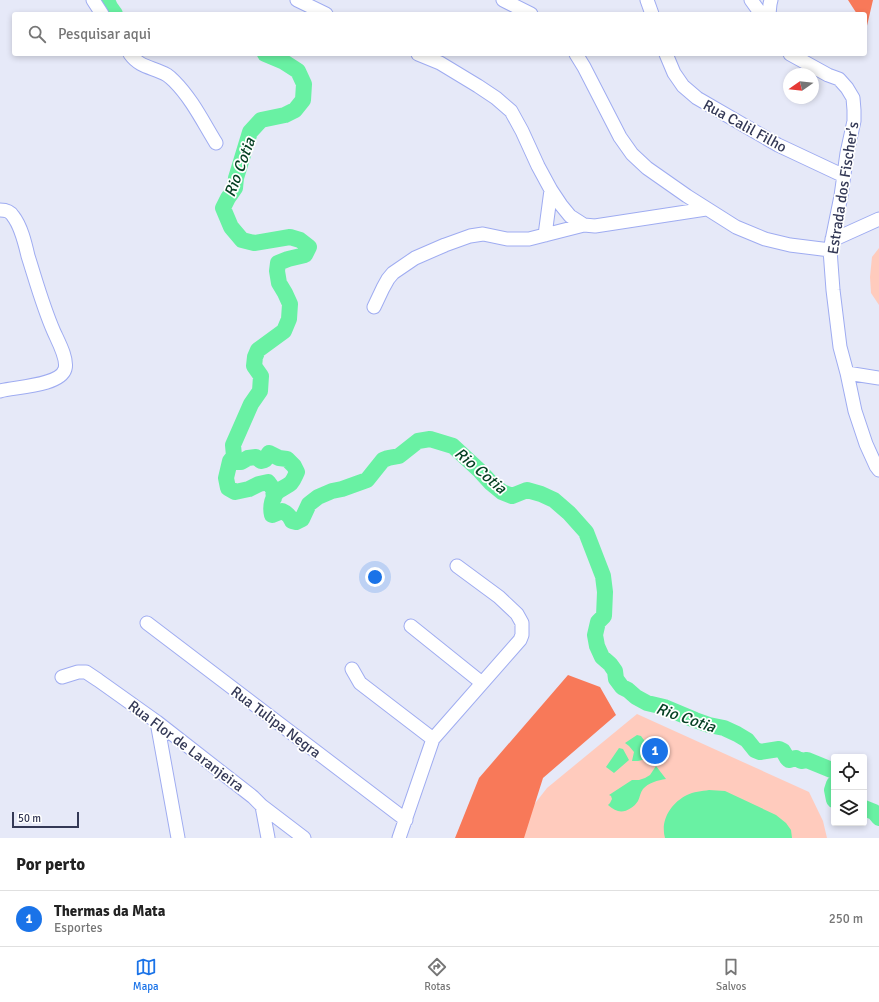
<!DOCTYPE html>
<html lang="pt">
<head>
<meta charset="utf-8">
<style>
	:root { --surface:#fff; --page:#f6f6f6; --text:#222; --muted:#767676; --line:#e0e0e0; --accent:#1a73e8 }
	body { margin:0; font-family:Signika,sans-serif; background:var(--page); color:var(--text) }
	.controls { position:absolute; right:12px; bottom:12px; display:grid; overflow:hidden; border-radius:4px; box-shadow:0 2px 6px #0003 }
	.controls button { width:36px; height:36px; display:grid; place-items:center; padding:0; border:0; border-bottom:1px solid var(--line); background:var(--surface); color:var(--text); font:20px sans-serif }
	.compass { position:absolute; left:783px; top:68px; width:36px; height:36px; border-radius:50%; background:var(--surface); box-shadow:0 2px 6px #0003; rotate:256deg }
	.scale { position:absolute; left:12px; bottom:10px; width:67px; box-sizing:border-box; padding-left:4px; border:2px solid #343956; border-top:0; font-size:11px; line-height:14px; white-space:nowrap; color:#343956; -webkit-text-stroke:3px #fff; paint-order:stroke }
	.you { position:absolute; left:375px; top:577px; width:14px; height:14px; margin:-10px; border:3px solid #fff; border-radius:50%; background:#1a73e8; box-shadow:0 0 0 6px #1a73e833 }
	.badge { display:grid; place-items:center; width:26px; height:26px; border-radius:50%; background:var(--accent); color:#fff; font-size:13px; font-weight:700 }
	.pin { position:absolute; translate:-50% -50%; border:2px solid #fff; box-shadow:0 1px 4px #0006 }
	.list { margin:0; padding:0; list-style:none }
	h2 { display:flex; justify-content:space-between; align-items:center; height:52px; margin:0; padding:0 16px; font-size:17px }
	h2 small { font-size:13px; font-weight:400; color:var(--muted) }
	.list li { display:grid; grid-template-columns:26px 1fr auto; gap:12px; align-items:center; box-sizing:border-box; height:56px; padding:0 16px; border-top:1px solid var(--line) }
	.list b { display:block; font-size:15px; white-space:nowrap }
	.list p { margin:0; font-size:13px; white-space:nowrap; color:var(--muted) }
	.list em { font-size:13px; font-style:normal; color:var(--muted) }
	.icon { flex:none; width:22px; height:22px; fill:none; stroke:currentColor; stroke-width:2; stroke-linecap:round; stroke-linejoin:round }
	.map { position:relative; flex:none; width:879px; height:838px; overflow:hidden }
	.search { position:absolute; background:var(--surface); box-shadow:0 2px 6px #0003; left:12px; right:12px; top:12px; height:44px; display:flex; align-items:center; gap:10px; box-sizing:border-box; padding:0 14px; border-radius:4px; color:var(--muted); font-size:15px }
	.sheet { height:108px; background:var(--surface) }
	nav { display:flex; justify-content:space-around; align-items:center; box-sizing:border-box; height:56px; border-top:1px solid var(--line); background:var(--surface); font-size:11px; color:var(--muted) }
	nav a { display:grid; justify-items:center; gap:2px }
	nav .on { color:var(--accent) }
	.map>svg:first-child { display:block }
	.green { fill:#ffcbbd }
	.forest { fill:#f87959 }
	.water { fill:#69f1a3 }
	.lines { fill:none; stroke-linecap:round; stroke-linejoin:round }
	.river { stroke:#69f1a3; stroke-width:16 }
	.minor-casing { stroke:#9facf1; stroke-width:15 }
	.minor { stroke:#fff; stroke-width:13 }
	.labels { text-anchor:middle; stroke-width:3.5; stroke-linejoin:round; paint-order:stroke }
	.street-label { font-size:15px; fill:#343956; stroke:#fff }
	.water-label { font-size:16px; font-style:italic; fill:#064124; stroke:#fff }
</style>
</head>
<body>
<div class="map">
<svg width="879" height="838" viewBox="0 0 879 838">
	<rect width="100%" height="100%" fill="#e6e9f8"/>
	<path class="green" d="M879,248V305L871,293L870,277L872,257Z
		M637,714L809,792L823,821L827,838H508L547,788Z"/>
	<path class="forest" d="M848,0H873L866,30L865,29V14H857Z
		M568,675L600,687L616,715L543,778L524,838H455L479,778Z"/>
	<path class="water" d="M637,735L641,736C647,745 654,748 650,758L638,761H632L634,752L629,746L625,743Z
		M619,748L623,749L629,760L614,773L606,767Z
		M656,766L666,779C658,780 648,783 643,789C640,793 640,797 638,801C636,804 634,806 631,808C622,814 616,812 608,805L610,803L612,799L611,796L609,795L632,780H639L645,778L650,775Z
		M709,790L725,791L776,815L786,823L791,830L792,838H665C660,820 671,803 687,795C693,792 702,791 709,790Z"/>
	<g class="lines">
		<path class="river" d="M107,0L110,7L115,14
			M265,54L284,62L298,71L304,84L303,100L295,110L285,115L261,120L250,132L236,178L235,188L228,198L223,208L231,227L242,240L254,243L290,237L300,240L309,247L305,255L288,259L278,263L277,271L279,283L285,293L290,304L289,319L284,331L258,350L255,357L254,366L261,376L260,391L251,404L233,445L234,456L236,462H241L248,458L256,457L261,461L265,460L269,453L279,458L287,459L294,466L297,472C295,476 294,480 291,483C288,486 284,487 280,490C272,495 270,507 272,515L282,511C287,513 290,516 292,521L296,522L302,519L309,504L318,497L332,491L342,489L367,480L383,460L388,458L399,456L418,441L430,439L453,446L480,471L491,483L502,492L512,496L527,490L541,494L554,500L569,513L586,532L603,576L605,592L604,616L598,622L595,635L597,646L602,657L610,664L615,671L616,679L622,687L628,690L636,697L647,703L664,707L695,720L709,725L724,728L737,734L747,740L755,750L760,752L779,749L783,751L787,758L789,760L796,758L801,761L807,760L834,771
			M234,456L230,461L226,478L228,488L235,492L249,489L259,484L268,482L273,489L274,498
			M834,784L832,790L834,800
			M864,808L874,812L879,818"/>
		<g class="minor-casing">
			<path id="minor" d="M93,0L102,14
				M297,0L326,14
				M503,0L531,14
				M647,0L652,14
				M751,0L761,14
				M769,14L770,4L771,0
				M130,54C140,68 153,67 167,75C170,77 172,79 174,81C192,99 203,122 216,143
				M418,54L440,63L478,86L496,98L511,111L522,131L538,166L551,190L561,205L570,216L584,225L595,226L706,209
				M576,54L584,67L620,137L632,154L647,168L687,196L736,227L765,239L790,245L830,250
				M666,54L674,73L683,86L697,98L778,145L844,176
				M790,54L828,75L839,79L847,88L853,98L854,110V121L847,153L841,196L830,250L833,290L840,347L847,373L855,411L866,444L876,466L879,470
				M0,210C6,210 10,211 13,216C21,226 25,243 28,256C36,281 43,307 54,332C58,341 68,359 65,369C60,386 14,387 0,391
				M545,235L551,190
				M832,239L837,238L879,219
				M374,307L383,288L388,279L393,273L415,258L445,245L470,236L483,234L507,239H529L584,225
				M847,373L879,378
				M147,623L406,820
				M411,626L482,683
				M352,669L360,683L433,739
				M62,677L78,672H86L98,680L157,722L253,797L262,806L304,838
				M157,722L178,838
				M262,806L268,838
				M399,838L433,739L520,640L522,635V623L517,614L499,597L457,566"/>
		</g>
		<use href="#minor" class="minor"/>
	</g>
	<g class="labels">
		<g class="street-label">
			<text transform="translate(745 126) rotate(29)" y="5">Rua Calil Filho</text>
			<text transform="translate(843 188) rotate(-81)" y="5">Estrada dos Fischer's</text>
			<text transform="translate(276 722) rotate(37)" y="5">Rua Tulipa Negra</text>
			<text transform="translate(186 746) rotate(37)" y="5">Rua Flor de Laranjeira</text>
		</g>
		<g class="water-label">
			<text transform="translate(239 167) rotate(-70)" y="6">Rio Cotia</text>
			<text transform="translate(481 470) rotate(40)" y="6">Rio Cotia</text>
			<text transform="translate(686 717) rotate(19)" y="6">Rio Cotia</text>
		</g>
	</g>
</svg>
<div class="controls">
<button><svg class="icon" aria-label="locate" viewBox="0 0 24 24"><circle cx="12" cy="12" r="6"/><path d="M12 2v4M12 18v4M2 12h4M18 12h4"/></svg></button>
<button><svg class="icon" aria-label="layers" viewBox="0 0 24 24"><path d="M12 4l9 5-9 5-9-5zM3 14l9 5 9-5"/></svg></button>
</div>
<svg class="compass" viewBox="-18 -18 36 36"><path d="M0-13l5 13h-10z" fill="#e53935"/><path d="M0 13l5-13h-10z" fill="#767676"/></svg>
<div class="scale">50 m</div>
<div class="you"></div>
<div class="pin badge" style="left:655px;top:751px">1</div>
<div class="search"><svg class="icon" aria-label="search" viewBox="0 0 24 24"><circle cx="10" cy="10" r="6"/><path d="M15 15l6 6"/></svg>Pesquisar aqui</div>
</div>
<section class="sheet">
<h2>Por perto<small></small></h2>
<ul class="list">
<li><span class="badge">1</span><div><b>Thermas da Mata</b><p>Esportes</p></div><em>250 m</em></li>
</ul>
</section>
<nav>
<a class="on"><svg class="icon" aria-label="map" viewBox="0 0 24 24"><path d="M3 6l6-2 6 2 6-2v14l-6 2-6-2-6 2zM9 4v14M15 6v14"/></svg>Mapa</a>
<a><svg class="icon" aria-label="directions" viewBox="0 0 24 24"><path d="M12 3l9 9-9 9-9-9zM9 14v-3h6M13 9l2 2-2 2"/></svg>Rotas</a>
<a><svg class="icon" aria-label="saved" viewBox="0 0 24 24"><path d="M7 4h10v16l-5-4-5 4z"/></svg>Salvos</a>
</nav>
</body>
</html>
